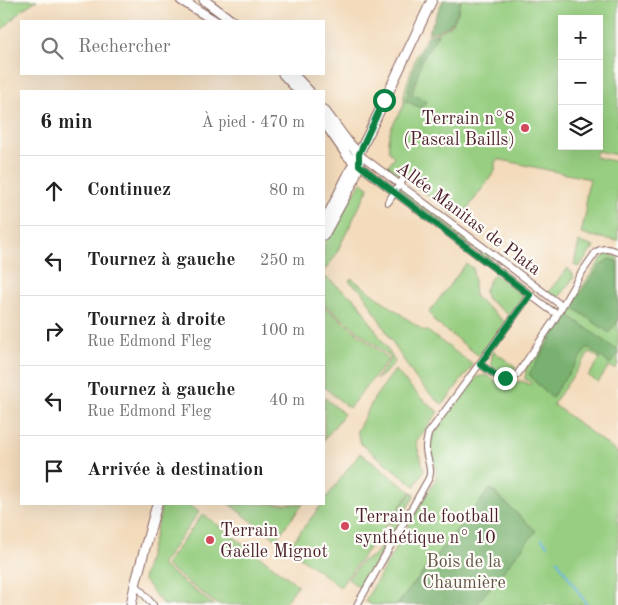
<!DOCTYPE html>
<html lang="fr">
<head>
<meta charset="utf-8">
<style>
	:root { --surface:#fff; --page:#f6f6f6; --text:#222; --muted:#767676; --line:#e0e0e0 }
	body { margin:0; font-family:"Old Standard TT",serif; background:var(--page); color:var(--text) }
	.controls { position:absolute; right:15px; top:15px; display:grid; overflow:hidden; border-radius:0px; box-shadow:0 5px 20px #0002 }
	.controls button { width:45px; height:45px; display:grid; place-items:center; padding:0; border:0; border-bottom:1px solid var(--line); background:var(--surface); color:var(--text); font:25px sans-serif }
	.stop { position:absolute; width:15px; height:15px; margin:-11px; border:4px solid #0b8043; border-radius:50%; background:#fff }
	.stop.end { background:#0b8043; border-color:#fff; box-shadow:0 1px 5px #0008 }
	.list { margin:0; padding:0; list-style:none }
	h2 { display:flex; justify-content:space-between; align-items:center; height:65px; margin:0; padding:0 20px; font-size:21px }
	h2 small { font-size:16px; font-weight:400; color:var(--muted) }
	.list li { display:grid; grid-template-columns:32px 1fr auto; gap:15px; align-items:center; box-sizing:border-box; height:70px; padding:0 20px; border-top:1px solid var(--line) }
	.list b { display:block; font-size:19px; white-space:nowrap }
	.list p { margin:0; font-size:16px; white-space:nowrap; color:var(--muted) }
	.list em { font-size:16px; font-style:normal; color:var(--muted) }
	.icon { flex:none; width:28px; height:28px; fill:none; stroke:currentColor; stroke-width:2; stroke-linecap:round; stroke-linejoin:round }
	.map { position:relative; flex:none; width:618px; height:605px; overflow:hidden }
	.search { position:absolute; background:var(--surface); box-shadow:0 5px 20px #0002; left:20px; top:20px; width:305px; height:55px; display:flex; align-items:center; gap:12px; box-sizing:border-box; padding:0 18px; border-radius:0px; color:var(--muted); font-size:19px }
	.panel { position:absolute; background:var(--surface); box-shadow:0 5px 20px #0002; left:20px; top:90px; width:305px; height:415px; border-radius:0px }
	.map>svg:first-child { display:block }
	.green { fill:#97ce81; stroke:#707656; fill-rule:evenodd }
	.forest { fill:#79b16f; stroke:#62684d }
	.lines { fill:none; stroke-linecap:round; stroke-linejoin:round }
	.stream { stroke:#6ab6e3; stroke-width:2 }
	.street-casing { stroke:#85615e; stroke-width:8 }
	.secondary-casing { stroke:#85615e; stroke-width:11 }
	.street { stroke:#fff; stroke-width:6 }
	.secondary { stroke:#fff; stroke-width:9 }
	.route { stroke:#0b8043; stroke-width:6 }
	.poi-dot { fill:#d1495b; stroke:#fdfcf7; stroke-width:2 }
	.labels { text-anchor:middle; stroke-width:4.5; stroke-linejoin:round; paint-order:stroke }
	.poi-label { font-size:18px; fill:#4a1f2b; stroke:#fdfcf7; text-anchor:start }
	.street-label { font-size:18px; fill:#4a1f2b; stroke:#fdfcf7 }
	.park-label { font-size:18px; fill:#615445; stroke:#fdfcf7 }
</style>
</head>
<body>
<div class="map">
<svg width="618" height="605" viewBox="0 0 618 605">
	<rect width="100%" height="100%" fill="#fdfcf7"/>
	<filter id="ink" filterUnits="userSpaceOnUse"><feTurbulence type="fractalNoise" baseFrequency=".02" numOctaves="2"/><feDisplacementMap in="SourceGraphic" scale="10" xChannelSelector="R" yChannelSelector="G"/><feConvolveMatrix kernelMatrix="1 2 1 2 8 2 1 2 1" color-interpolation-filters="sRGB"/></filter>
	<filter id="wash" filterUnits="userSpaceOnUse"><feTurbulence type="fractalNoise" baseFrequency=".0096" numOctaves="4" result="noise"/><feDisplacementMap in="SourceGraphic" scale="20" xChannelSelector="R" yChannelSelector="G"/><feGaussianBlur stdDeviation="1.12" result="paint"/><feColorMatrix in="noise" values="0 0 0 0 0 0 0 0 0 0 0 0 0 0 0 0 0 1.4 0 .05"/><feComposite in="paint" operator="in"/></filter>
	<g filter="url(#wash)">
		<rect width="100%" height="100%" fill="#f3dbbc"/>
		<path class="green" d="M0,0H37L23,9L0,32Z
			M461,0H618V155L597,151L595,157L618,162V241L581,234L586,212V195L590,179L497,159L495,163V171L460,219L388,166L394,157L390,153L389,150L388,140L391,128L404,105V93L416,57L428,35C452,29 456,23 461,0ZM562,19H599V146H562Z
			M361,182L369,187L334,258L324,271V243Z
			M400,187L493,257L490,261L397,191Z
			M579,242L594,247L579,267L574,265Z
			M609,254L618,258V365L614,369L609,366L598,382L588,376L600,359L590,352L553,404L618,453V605H476L535,531L491,489L397,605H372L365,601L436,479V470L430,448L433,435L477,377L487,375C503,388 504,385 522,381L530,385L531,383L525,379L526,369L600,261L604,256Z
			M466,264L473,268L475,297L505,322L479,356L435,322L429,312Z
			M568,268L574,277L558,299L548,292Z
			M494,274L523,296L509,315L487,299L484,291L490,280Z
			M324,276L357,301L393,358L395,362L382,376L376,379L391,359L389,356L324,304Z
			M351,278L424,331L426,330L473,365L444,403L442,404L434,398L416,379L396,348L363,292L349,281Z
			M324,306L389,359L349,408L324,387Z
			M493,351L516,367L510,374C492,374 489,367 493,351Z
			M395,370L420,397L438,412L416,442L424,470L415,486L361,444L357,431L375,397Z
			M324,397L344,414L324,440Z
			M360,453L411,492L340,587L288,548L322,504H324V501Z
			M412,492L415,495L360,588L348,579L362,561L368,559L375,554L381,547L389,531L391,520Z
			M161,504H188L199,512L161,565L214,605H163L143,579L160,515Z
			M229,504H303L276,539Z
			M203,514L298,585L283,605H218L165,565Z"/>
		<path class="forest" d="M443,0H461C456,22 451,28 428,33Z
			M438,34L422,60L412,94L427,101L421,108L406,101C412,76 416,60 430,37Z
			M609,259L618,262V321L609,333L571,306L601,265Z
			M567,314L618,351V354L610,364L588,347L558,388L552,398L536,383L529,374Z
			M490,489L536,531L476,605H397Z"/>
		<g class="lines">
			<path class="stream" d="M542,539L547,545
				M557,560L587,605"/>
		</g>
	</g>
	<g filter="url(#ink)">
		<g class="lines">
			<g class="street-casing">
				<path id="street" d="M359,154L562,306
					M357,164L394,192L549,309L557,314
					M388,202L404,178
					M480,364C493,373 500,383 517,375L553,322L580,275L596,252C604,247 610,249 618,252
					M135,585L138,587L153,605
					M357,605L429,478C433,467 425,457 426,446C426,442 428,437 428,434L530,295"/>
			</g>
			<g class="secondary-casing">
				<path id="secondary" d="M181,0L215,21
					M204,0L232,21
					M283,74L299,91
					M293,74L309,91
					M324,110L347,141L359,154V165L353,182L324,235
					M324,122L347,155L354,162
					M324,223L369,133L432,0
					M131,605L135,585L157,504"/>
			</g>
			<use href="#street" class="street"/>
			<use href="#secondary" class="secondary"/>
		</g>
	</g>
	<g class="lines" filter="url(#ink)">
		<path class="route" d="M384,100L359,154V165L394,192L530,295L480,364L498,377L505,378"/>
	</g>
	<g class="poi-dot">
		<circle cx="525" cy="128" r="5"/>
		<circle cx="345" cy="526" r="5"/>
		<circle cx="210" cy="540" r="5"/>
	</g>
	<g class="labels">
		<g class="poi-label">
			<text x="515" y="124" text-anchor="end">Terrain n°8<tspan x="515" dy="21">(Pascal Baills)</tspan></text>
			<text x="355" y="522">Terrain de football<tspan x="355" dy="21">synthétique n° 10</tspan></text>
			<text x="220" y="536">Terrain<tspan x="220" dy="21">Gaëlle Mignot</tspan></text>
		</g>
		<g class="street-label">
			<text transform="translate(469 218) rotate(37)" y="6">Allée Manitas de Plata</text>
		</g>
		<g class="park-label">
			<text x="464" y="567">Bois de la<tspan x="464" dy="21">Chaumière</tspan></text>
		</g>
	</g>
</svg>
<div class="controls">
<button>+</button>
<button>−</button>
<button><svg class="icon" aria-label="layers" viewBox="0 0 24 24"><path d="M12 4l9 5-9 5-9-5zM3 14l9 5 9-5"/></svg></button>
</div>
<div class="stop" style="left:384px;top:100px"></div>
<div class="stop end" style="left:505px;top:378px"></div>
<div class="search"><svg class="icon" aria-label="search" viewBox="0 0 24 24"><circle cx="10" cy="10" r="6"/><path d="M15 15l6 6"/></svg>Rechercher</div>
<section class="panel">
<h2>6 min<small>À pied · 470 m</small></h2>
<ul class="list">
<li><svg class="icon" aria-label="ahead" viewBox="0 0 24 24"><path d="M12 20V5M6 11l6-6 6 6"/></svg><div><b>Continuez</b></div><em>80 m</em></li>
<li><svg class="icon" aria-label="left" viewBox="0 0 24 24"><path d="M17 20v-9H6M10 6l-5 5 5 5"/></svg><div><b>Tournez à gauche</b></div><em>250 m</em></li>
<li><svg class="icon" aria-label="right" viewBox="0 0 24 24"><path d="M7 20v-9h11M14 6l5 5-5 5"/></svg><div><b>Tournez à droite</b><p>Rue Edmond Fleg</p></div><em>100 m</em></li>
<li><svg class="icon" aria-label="left" viewBox="0 0 24 24"><path d="M17 20v-9H6M10 6l-5 5 5 5"/></svg><div><b>Tournez à gauche</b><p>Rue Edmond Fleg</p></div><em>40 m</em></li>
<li><svg class="icon" aria-label="arrive" viewBox="0 0 24 24"><path d="M6 21V4h12l-3 4 3 4H6"/></svg><div><b>Arrivée à destination</b></div></li>
</ul>
</section>
</div>
</body>
</html>
